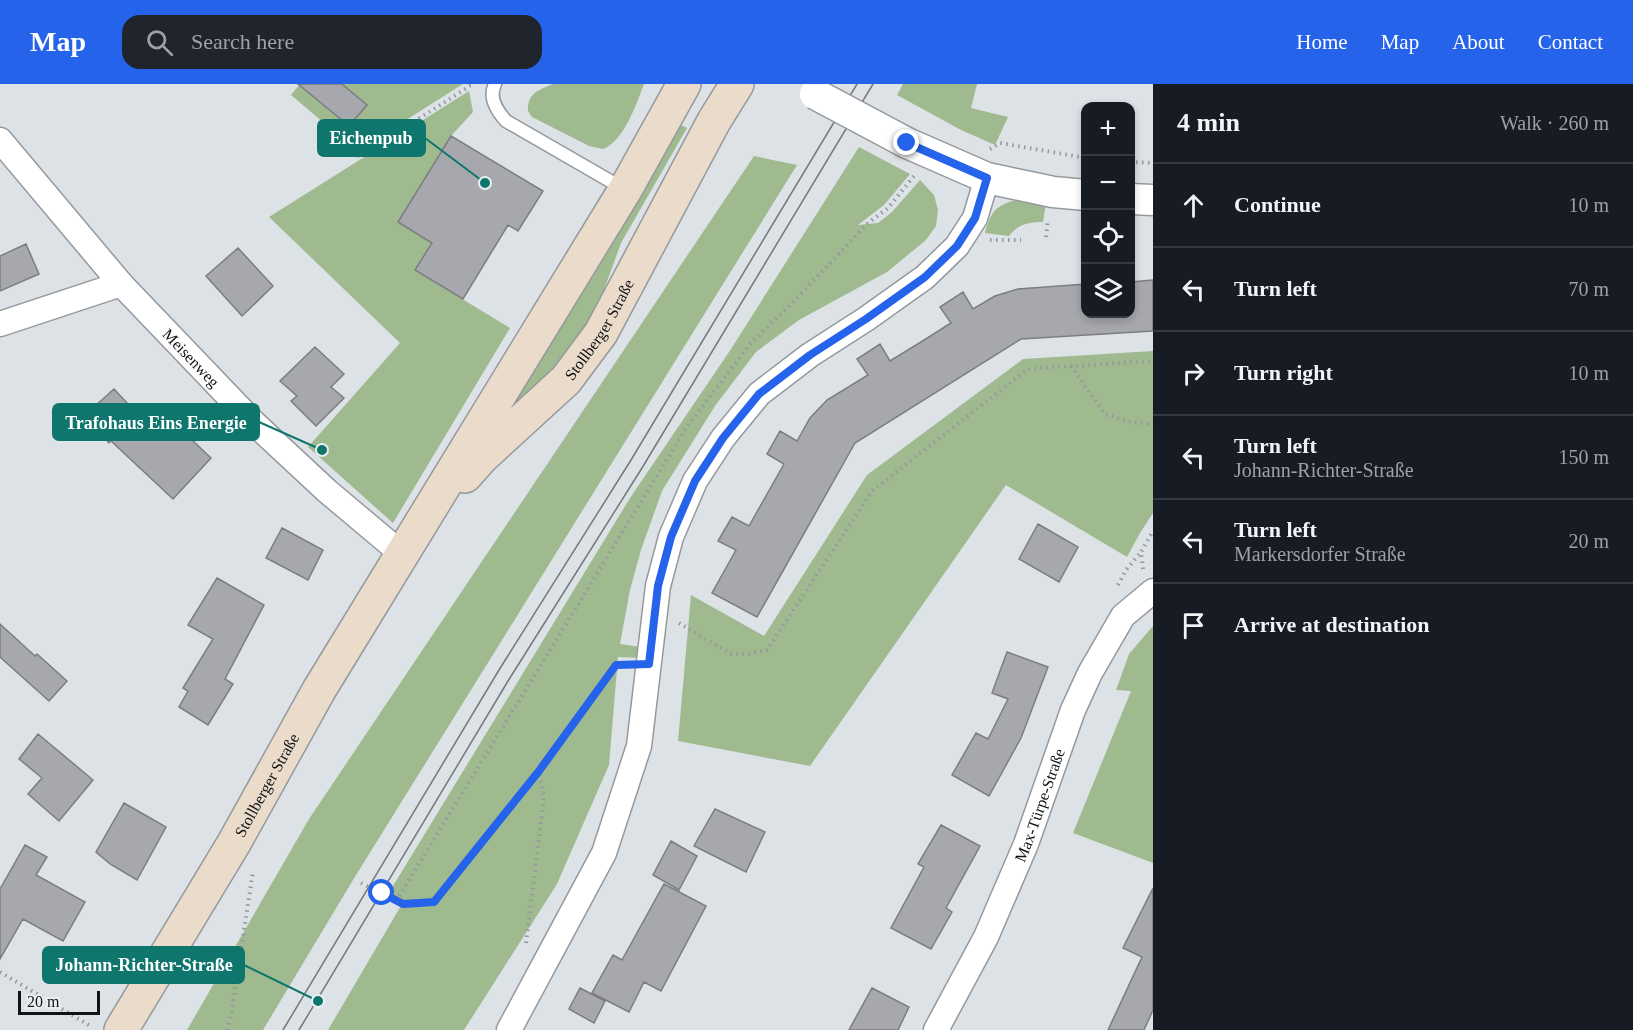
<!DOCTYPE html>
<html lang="en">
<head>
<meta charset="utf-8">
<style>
	:root { --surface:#171b24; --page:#20242c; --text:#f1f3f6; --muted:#9ea1a6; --line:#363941; --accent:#2563eb }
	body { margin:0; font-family:"Times New Roman",serif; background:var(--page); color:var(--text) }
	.controls { position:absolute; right:18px; top:18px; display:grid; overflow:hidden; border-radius:12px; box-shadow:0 3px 9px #0003 }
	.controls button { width:54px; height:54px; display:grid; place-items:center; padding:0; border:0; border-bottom:2px solid var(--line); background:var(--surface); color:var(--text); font:30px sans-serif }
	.scale { position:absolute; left:18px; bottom:15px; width:82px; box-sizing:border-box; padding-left:6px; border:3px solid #111314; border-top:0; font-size:16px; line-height:21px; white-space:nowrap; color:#111314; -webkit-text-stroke:4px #ebeff4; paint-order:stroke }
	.stop { position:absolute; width:18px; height:18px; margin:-14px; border:4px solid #2563eb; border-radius:50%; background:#fff }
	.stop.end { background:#2563eb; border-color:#fff; box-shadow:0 2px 6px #0008 }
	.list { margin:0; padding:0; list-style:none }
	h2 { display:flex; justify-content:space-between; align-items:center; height:78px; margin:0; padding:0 24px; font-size:26px }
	h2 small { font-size:20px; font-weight:400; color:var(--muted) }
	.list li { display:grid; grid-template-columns:39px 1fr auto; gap:18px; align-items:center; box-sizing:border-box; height:84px; padding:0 24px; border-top:2px solid var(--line) }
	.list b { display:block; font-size:22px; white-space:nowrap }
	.list p { margin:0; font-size:20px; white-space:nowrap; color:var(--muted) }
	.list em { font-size:20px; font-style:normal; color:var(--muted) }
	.icon { flex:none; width:33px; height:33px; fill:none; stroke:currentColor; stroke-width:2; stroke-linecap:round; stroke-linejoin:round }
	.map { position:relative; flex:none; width:1153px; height:946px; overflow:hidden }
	header { display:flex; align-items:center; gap:36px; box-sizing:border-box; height:84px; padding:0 30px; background:var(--accent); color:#fff }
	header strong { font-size:28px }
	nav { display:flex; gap:33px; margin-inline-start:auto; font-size:21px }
	.search { width:420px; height:54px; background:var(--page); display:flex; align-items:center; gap:15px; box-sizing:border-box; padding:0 21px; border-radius:18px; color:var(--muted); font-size:22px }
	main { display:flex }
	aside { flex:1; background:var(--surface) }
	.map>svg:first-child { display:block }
	.green { fill:#a0ba90 }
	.building { fill:#a7a8ad; stroke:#7c7c82; stroke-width:1.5 }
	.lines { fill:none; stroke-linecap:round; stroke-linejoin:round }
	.service-casing { stroke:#95999d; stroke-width:15 }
	.minor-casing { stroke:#95999d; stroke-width:27 }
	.tertiary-casing { stroke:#95999d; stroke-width:33 }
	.secondary-casing { stroke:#95999d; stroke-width:36 }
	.path { stroke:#94989c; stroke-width:4; stroke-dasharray:1.5 4.5; stroke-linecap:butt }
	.service { stroke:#fff; stroke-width:12 }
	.minor { stroke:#fff; stroke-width:24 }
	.tertiary { stroke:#fff; stroke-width:30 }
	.secondary { stroke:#eadbca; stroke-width:33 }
	.tram { stroke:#74777a; stroke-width:1.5 }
	.tertiary-bridge-casing { stroke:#95999d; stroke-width:33; stroke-linecap:butt }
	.tertiary-bridge { stroke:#fff; stroke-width:30 }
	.route { stroke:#2563eb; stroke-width:8 }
	.labels { text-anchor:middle; stroke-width:4.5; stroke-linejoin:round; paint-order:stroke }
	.street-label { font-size:16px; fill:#111314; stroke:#ebeff4 }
	.leader { fill:none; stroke:#0f766e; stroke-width:2 }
	.callout-dot { fill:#0f766e; stroke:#ebeff4; stroke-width:2 }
	.callout { fill:#0f766e; stroke:#0f766e; stroke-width:2 }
	.callout-label { font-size:18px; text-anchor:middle; font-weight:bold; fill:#fff }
</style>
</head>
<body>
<header>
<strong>Map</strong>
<div class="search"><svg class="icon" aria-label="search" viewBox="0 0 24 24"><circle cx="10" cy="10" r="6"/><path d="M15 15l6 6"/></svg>Search here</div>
<nav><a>Home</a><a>Map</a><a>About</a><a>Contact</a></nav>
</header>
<main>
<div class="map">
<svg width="1153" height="946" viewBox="0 0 1153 946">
	<rect width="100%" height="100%" fill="#dde2e7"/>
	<path class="green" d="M300,0H463L357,67L291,11Z
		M553,0H644C636,21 624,57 603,65L589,62L532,33L528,27C527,10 538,6 553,0Z
		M903,0H977L971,24L1008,33L995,61L961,46L897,11Z
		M469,7L473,28L451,52L398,138L432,159L416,187L510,244L393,439L308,363L400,259L269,133Z
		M675,38L687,44L621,159L596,228L560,280L511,327L506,320Z
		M859,63L910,90L884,121L858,141L878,139L892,128L920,96L934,111L938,126L936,142L926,156L887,188L799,236L756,268L715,322L662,407L641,466L630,506L620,560L641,563L640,574L618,573L609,681L557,800L464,946H328L402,820L388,810L630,414L731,265Z
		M754,72L797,81L353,796L263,946H187L309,735Z
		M1022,115L1046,119L1043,138C1029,138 1018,140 1009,152L985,149C991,126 998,119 1022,115Z
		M1153,267V429L1140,449L1127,473L1006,401L810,682L678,657L691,511L764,552L867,391L1023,275Z
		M1153,542V779L1073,749L1131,607L1116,606L1129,570Z"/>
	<path class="building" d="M298,0H342L367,21L349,42Z
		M451,52L543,107L518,147L508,141L463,215L415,186L432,159L398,138Z
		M26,160L39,190L0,207V172Z
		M238,164L273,202L242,232L206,192Z
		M1153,196V247L1021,255L855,359L757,533L712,509L736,466L718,457L732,433L749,442L784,380L767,370L780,347L797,357L810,334L827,316L868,291L857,275L880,260L890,277L921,258L951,239L940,223L963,208L973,225L995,212L1018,205L1086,200V230H1131V198Z
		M315,263L344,290L331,303L344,314L316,342L291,317L297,312L280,297Z
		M114,305L156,350L170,335L211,374L173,415L111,357L109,359L84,332Z
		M1038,440L1078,463L1059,498L1019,475Z
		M282,444L323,466L308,496L266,474Z
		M217,494L264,521L225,595L233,600L208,641L179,623L188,607L183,604L213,555L188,541Z
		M0,540L35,572L37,570L67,597L49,617L0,573Z
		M1007,568L1048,583L1021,654L989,712L952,691L976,649L988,655L1008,615L992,609Z
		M38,650L93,696L59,737L28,710L42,694L19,675Z
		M124,719L166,743L137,796L110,780L96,768Z
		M715,725L765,748L746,788L694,762Z
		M941,741L980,762L946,824L952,828L931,865L891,844L924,783L918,780Z
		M671,757L697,772L679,806L653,791Z
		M25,761L47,773L36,791L85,818L63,857L23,835L0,875V805Z
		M664,800L706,822L661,907L644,898L629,928L592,909L613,871L622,876Z
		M1153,804V926L1144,946H1108L1142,873L1123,864Z
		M580,904L605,917L594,939L569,925Z
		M872,904L909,923L898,946H849Z"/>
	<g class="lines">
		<g class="service-casing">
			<path id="service" d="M495,0C488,14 497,27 506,37L624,105"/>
		</g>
		<g class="minor-casing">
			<g id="minor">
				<path id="s1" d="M0,56L121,200L254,339L327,407L402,470"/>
				<path d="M0,240L121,200"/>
				<path d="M509,946L604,769L639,662L658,502L671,453L695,397L723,354L759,310L810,271L866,235L925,193L957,162L975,134L987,94"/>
				<path id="s2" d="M936,946L986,853L1026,760L1073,626L1090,589L1123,532L1153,507"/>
			</g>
		</g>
		<g class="tertiary-casing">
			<path id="tertiary" d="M907,59L987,94L1053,108L1086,111
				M1130,115L1153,116"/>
		</g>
		<g class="secondary-casing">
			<g id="secondary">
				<path id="s3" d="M465,392L482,373L566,296L601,249L714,37L737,0"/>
				<path id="s4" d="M121,946L234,759L319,606L625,106L684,0"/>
			</g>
		</g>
		<path class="path" d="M990,65L1000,59L1086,74
			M334,68L360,72L470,2H475
			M1130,78L1153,79
			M1046,153L1048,136
			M990,156H1021
			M1071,282L1105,330L1125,337L1149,340L1153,339
			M1143,485L1141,468L1153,447
			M1118,501L1126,486L1141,468
			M679,539L731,570H749L767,566L872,407L1028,285L1153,277
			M361,799L403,820L434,818L539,687L616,581H622
			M396,817L687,343L750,260L797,214L868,139L888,124L914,92
			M526,859L544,713L539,688
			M0,888L92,943
			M227,946L232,926L253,787"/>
		<use href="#service" class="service"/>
		<use href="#minor" class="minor"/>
		<use href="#tertiary" class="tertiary"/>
		<use href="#secondary" class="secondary"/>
		<path class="tram" d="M283,946L499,586L631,376L857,0
			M299,946L508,597L642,384L873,0"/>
		<g class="tertiary-bridge-casing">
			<path id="tertiary-bridge" d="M815,10L907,59"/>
		</g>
		<use href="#tertiary-bridge" class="tertiary-bridge"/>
	</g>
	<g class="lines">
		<path class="route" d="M382,809L403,820L434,818L539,687L616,581L649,580L658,502L671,453L695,397L723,354L759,310L810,271L866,235L925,193L957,162L975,134L987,94L907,59"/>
	</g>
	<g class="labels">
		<g class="street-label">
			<text dy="6" stroke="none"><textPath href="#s3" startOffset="200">Stollberger Straße</textPath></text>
			<text dy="6" stroke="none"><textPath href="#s1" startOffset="290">Meisenweg</textPath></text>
			<text dy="6" stroke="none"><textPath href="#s4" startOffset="285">Stollberger Straße</textPath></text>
			<text dy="6" stroke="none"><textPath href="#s2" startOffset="248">Max-Türpe-Straße</textPath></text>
		</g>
	</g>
	<path class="leader" d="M485 99L425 54M322 366L259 338M318 917L244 881"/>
	<g class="callout-dot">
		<circle cx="485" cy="99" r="6"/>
		<circle cx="322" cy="366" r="6"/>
		<circle cx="318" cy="917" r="6"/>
	</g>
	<g class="callout">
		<rect x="318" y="36" width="107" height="36" rx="6"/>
		<rect x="53" y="320" width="206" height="36" rx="6"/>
		<rect x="43" y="863" width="201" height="36" rx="6"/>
	</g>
	<g class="callout-label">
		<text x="371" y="60">Eichenpub</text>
		<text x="156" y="345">Trafohaus Eins Energie</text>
		<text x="144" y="887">Johann-Richter-Straße</text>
	</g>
</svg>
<div class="controls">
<button>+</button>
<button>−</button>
<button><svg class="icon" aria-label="locate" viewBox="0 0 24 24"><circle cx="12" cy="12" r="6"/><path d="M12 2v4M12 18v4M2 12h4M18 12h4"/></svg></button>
<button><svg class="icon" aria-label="layers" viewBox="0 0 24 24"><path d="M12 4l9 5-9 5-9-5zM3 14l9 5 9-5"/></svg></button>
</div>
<div class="scale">20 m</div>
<div class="stop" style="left:382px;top:809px"></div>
<div class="stop end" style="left:907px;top:59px"></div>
</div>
<aside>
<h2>4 min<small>Walk · 260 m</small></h2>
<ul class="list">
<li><svg class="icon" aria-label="ahead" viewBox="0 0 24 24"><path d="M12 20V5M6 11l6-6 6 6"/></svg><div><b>Continue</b></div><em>10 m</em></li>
<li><svg class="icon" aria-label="left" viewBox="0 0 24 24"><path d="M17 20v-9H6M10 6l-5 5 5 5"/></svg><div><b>Turn left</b></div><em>70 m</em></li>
<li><svg class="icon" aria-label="right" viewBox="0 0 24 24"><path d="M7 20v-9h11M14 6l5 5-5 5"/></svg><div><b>Turn right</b></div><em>10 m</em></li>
<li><svg class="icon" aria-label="left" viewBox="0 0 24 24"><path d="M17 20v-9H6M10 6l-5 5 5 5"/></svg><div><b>Turn left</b><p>Johann-Richter-Straße</p></div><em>150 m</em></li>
<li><svg class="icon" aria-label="left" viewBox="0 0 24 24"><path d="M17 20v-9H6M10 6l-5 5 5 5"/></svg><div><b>Turn left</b><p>Markersdorfer Straße</p></div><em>20 m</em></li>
<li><svg class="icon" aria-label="arrive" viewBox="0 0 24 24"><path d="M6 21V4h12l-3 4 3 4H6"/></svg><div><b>Arrive at destination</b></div></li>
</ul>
</aside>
</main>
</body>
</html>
